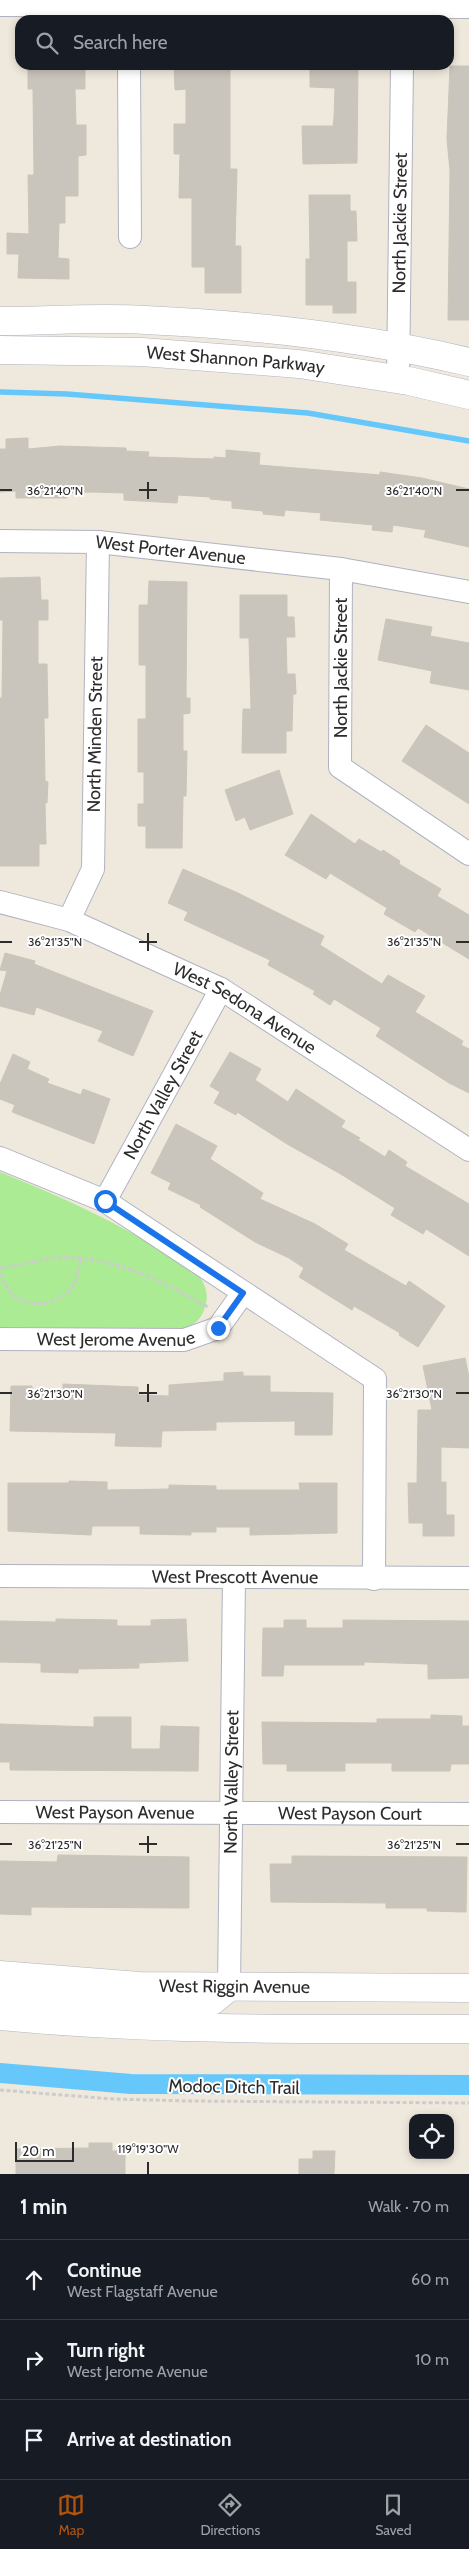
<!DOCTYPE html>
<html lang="en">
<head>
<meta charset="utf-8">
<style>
	:root { --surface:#171b24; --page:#20242c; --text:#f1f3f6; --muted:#9ea1a6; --line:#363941; --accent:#b45309 }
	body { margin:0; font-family:Cabin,sans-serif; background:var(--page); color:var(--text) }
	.controls { position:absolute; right:15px; bottom:15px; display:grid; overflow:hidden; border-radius:10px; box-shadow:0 2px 8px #0003 }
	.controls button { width:45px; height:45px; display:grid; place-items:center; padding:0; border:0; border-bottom:1px solid var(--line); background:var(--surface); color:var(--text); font:25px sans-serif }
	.scale { position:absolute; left:15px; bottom:12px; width:59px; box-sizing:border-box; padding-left:5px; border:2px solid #2c2c2c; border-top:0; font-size:14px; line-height:18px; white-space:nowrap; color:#2c2c2c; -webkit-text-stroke:4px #fff; paint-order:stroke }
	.stop { position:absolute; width:15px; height:15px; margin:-11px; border:4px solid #1a73e8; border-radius:50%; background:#fff }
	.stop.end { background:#1a73e8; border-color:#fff; box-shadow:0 1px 5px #0008 }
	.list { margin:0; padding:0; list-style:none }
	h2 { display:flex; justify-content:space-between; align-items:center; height:65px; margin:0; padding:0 20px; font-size:21px }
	h2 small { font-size:16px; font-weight:400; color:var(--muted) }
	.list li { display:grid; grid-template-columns:32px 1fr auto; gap:15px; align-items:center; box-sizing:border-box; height:80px; padding:0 20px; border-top:1px solid var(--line) }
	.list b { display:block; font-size:19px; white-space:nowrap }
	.list p { margin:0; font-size:16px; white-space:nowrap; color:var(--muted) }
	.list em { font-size:16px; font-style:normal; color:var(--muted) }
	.icon { flex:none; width:28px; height:28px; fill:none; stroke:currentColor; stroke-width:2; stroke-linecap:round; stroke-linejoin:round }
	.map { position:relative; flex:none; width:469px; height:2174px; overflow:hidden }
	.search { position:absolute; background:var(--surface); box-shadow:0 2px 8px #0003; left:15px; right:15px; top:15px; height:55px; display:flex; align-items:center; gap:12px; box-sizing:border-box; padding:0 18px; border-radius:15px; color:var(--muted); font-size:19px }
	.sheet { height:305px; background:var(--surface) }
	nav { display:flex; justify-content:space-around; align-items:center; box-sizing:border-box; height:70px; border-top:1px solid var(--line); background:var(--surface); font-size:14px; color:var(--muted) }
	nav a { display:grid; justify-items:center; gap:2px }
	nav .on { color:var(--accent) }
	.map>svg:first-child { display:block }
	.green { fill:#abeb94 }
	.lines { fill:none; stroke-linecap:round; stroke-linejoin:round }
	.stream { stroke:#66c7fb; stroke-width:5.5 }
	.canal { stroke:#66c7fb; stroke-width:20 }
	.building { fill:#cac5bc; stroke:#cbc5b6 }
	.street-casing { stroke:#b1b2c1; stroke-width:24 }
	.secondary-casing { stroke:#b1b2c1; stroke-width:29 }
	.path { stroke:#ccc; stroke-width:3; stroke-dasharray:4 2.5; stroke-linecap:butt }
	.street { stroke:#fff; stroke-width:22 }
	.secondary { stroke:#fff; stroke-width:28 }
	.route { stroke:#1a73e8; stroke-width:6 }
	.ticks { fill:none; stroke:#2c2c2c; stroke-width:2 }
	.labels { text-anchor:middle; stroke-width:4; stroke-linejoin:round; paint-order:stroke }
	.street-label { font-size:18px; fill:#2c2c2c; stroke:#fff }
	.ticks-label { font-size:12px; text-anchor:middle; fill:#2c2c2c; stroke:#fff; stroke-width:4; stroke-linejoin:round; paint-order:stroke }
</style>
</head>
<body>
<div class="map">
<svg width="469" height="2174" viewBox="0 0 469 2174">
	<rect width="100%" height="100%" fill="#efe9dd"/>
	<path class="green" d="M0,1172C60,1196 120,1223 173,1258C181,1263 193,1268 198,1275C206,1284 209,1296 205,1307C201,1321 192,1327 178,1330L0,1327Z"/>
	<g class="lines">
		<path class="stream" d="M0,392L67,394L308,413L469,441"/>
		<path class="canal" d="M0,2073L131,2084L469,2085"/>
	</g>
	<path class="building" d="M28,65H85V89H75L76,125H86V155L78,156V196H65V223H59L58,258L69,259V279L18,278L19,254H7V233L29,234L28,175H34L33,89H28Z
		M174,65H230V169H237L235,246H241V293H205V267H192V198H179L180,154H174V124H186V89L175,90Z
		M310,65H358L357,163L303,164L302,126H333L334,118L335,88L310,87Z
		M450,66H469V320H448L450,171L447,139Z
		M309,195H350V211H356L357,241H347V282H356V313H333V305H306V259H310Z
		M28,438V449L60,446L126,448V451L149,452L148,457L214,459V457L226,458V450L260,453L259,465L380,475V472L422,478L469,489V547L424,537L426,530L393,525L392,532L372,530L373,525L320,520L321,513L285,510L284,516L263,514V511L232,508V501L210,499V497L178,495L177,503L124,500V493L92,492L67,493V498H16V491L0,492V449H6V439Z
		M40,577L41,600H48V620H38V664H47L48,718H44L45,781L48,782L47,803H45L46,844H39V866H0V698H2L3,620H0V578Z
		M149,581L187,582L186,698H190V713L183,714V751H187L186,796H183L182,848H146V826H138V804H144V772H138V719H146V665H139V605H148Z
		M240,595H287V617H294L295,637H286L287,674H295L296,694H293L292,731H286V753H242L243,709H251L249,638H240Z
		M386,619L432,627L430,636L469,643V690L430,683L432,671L378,660Z
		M426,725L469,753V804L402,761Z
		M279,770L293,814L250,830L245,817L236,821L225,790Z
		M311,814L355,844L359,839L381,852L383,850L400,861L399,864L441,889L437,896L469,915V959L418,928L415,932L384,914L387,908L330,873L326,879L285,855Z
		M183,869L238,893L324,936L320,945L382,984L388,975L425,996L415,1012L463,1041L461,1045L469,1049V1093L449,1083L376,1036L381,1028L334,999L330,1005L313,994L315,991L268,965L270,960L184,920L188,912L168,903Z
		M5,953L35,961L34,964L153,1011L133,1056L98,1041L103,1031L36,1007L34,1015L0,1006V995L7,971L0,970Z
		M230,1052L261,1069L255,1080L288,1102L296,1089L345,1121L341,1127L360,1138L358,1140L385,1157L389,1150L407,1162L405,1166L469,1204V1256L426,1229L423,1234L391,1215L395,1208L339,1173L287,1144L237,1112L236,1115L214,1103L220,1092L210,1086Z
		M13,1054L30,1062L27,1069L49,1079L47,1083L81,1095L83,1089L110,1099L94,1144L12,1112L15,1105L0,1099V1084Z
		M176,1124L217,1146L210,1159L263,1193L260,1199L315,1224L348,1244L344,1250L406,1286L409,1281L445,1306L418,1347L399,1335L400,1333L354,1306L352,1310L299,1277L304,1268L289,1258L255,1242L200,1207L201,1205L168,1189L171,1183L151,1173Z
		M465,1358L469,1377V1448L441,1447V1482H446V1515H454V1536H423V1523H409L408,1483H417L418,1410H432L423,1366Z
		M243,1372V1376H270V1392L333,1393L332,1435H295V1421L216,1422V1430L162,1431L161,1447L115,1446L116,1433L10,1431L11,1386H32V1394L63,1395V1384L138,1387V1395L169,1396V1385L224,1381V1373Z
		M69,1481L107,1482V1490L169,1489V1485L216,1486V1490H300L299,1483H337V1533L250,1535V1527H216V1532H191V1535L140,1534V1526H92L91,1535L8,1531V1483H69Z
		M56,1619L117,1620V1626H151V1620L186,1619L188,1661L139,1663V1668L78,1669V1673L41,1672V1663L0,1662V1621L56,1622Z
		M284,1620H306V1628H343V1620L469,1621V1678L428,1679V1664L364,1662V1665H284L283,1676H262L263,1628H284Z
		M431,1715L462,1716V1726H469V1764H451L450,1771H392V1763H345V1771H287V1764H263L262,1722L377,1723V1719H431Z
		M94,1717H131V1749H160L161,1726L199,1727L198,1771L10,1770V1762H0V1724L94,1727Z
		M58,1855L189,1857V1908L31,1907V1915L0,1914V1861L57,1862Z
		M292,1856L467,1857L466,1912L427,1911V1908H386V1903L271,1902L270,1864H292Z
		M89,2143H112V2151H125V2174H16V2149L89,2148Z
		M313,2151H335L334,2174H299V2159H313Z"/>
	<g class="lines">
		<g class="street-casing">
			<g id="street">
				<path d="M0,5L469,7"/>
				<path d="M129,65L130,237"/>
				<path id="s1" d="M398,379L402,65"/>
				<path id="s2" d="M0,541L98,542L341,569L469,592"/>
				<path d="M341,569L340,767L469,854"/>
				<path id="s3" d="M0,902L69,920L221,989L469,1150"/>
				<path id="s4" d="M69,920L93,869L98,542"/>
				<path d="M0,1158L105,1201L375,1379L374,1579"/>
				<path id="s5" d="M105,1201L221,989"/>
				<path id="s6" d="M0,1339L184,1340L218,1328L243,1293"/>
				<path id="s7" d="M0,1576L469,1578"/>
				<path id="s8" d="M0,1812L469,1814"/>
				<path id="s9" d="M229,1987L234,1578"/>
			</g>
		</g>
		<g class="secondary-casing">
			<g id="secondary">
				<path d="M0,321C48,321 97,317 145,320C254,325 362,337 469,362"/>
				<path id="s10" d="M0,350L142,352L299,364L409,381L469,395"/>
				<path id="s11" d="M0,1975L139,1986L469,1988"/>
				<path d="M0,1998L6,1996L105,2005L186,2007L212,2001L228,1988"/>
				<path d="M0,2016C156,2031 312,2029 469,2029"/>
			</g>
		</g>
		<path class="path" d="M0,1268C19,1266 38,1259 57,1258C111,1254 162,1281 208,1307
			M0,1273C4,1281 7,1291 15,1296C33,1310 62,1304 74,1284C78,1276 79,1266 81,1257
			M0,2090L112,2099L190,2101L469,2103"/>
		<use href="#street" class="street"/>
		<use href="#secondary" class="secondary"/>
	</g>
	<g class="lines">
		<path class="route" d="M105,1201L243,1293L218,1328"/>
	</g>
	<path class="ticks" d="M148,482V499M0,490H12M139,490H157M456,490H469M148,933V951M0,942H12M139,942H157M456,942H469M148,1384V1402M0,1393H12M139,1393H157M456,1393H469M148,1836V1853M0,1844H12M139,1844H157M456,1844H469M148,2162V2174"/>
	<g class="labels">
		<g class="street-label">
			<text dy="6" stroke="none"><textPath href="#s1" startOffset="156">North Jackie Street</textPath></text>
			<text dy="6" stroke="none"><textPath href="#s10" startOffset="236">West Shannon Parkway</textPath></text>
			<text dy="6" stroke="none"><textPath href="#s2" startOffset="171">West Porter Avenue</textPath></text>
			<text transform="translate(341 668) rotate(-90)" y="6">North Jackie Street</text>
			<text dy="6" stroke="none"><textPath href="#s4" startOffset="191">North Minden Street</textPath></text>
			<text dy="6" stroke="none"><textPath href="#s3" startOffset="268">West Sedona Avenue</textPath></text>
			<text dy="6" stroke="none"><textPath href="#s5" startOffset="121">North Valley Street</textPath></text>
			<text dy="6" stroke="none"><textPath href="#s6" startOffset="116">West Jerome Avenue</textPath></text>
			<text dy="6" stroke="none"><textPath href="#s7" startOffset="235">West Prescott Avenue</textPath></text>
			<text dy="6" stroke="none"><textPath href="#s9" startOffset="205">North Valley Street</textPath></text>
			<text dy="6" stroke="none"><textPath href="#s8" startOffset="115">West Payson Avenue</textPath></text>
			<text dy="6" stroke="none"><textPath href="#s8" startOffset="350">West Payson Court</textPath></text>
			<text dy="6" stroke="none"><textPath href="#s11" startOffset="235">West Riggin Avenue</textPath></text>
			<text transform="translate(234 2087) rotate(1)" y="6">Modoc Ditch Trail</text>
		</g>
	</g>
	<g class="ticks-label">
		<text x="55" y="495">36°21'40"N</text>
		<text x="414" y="495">36°21'40"N</text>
		<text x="55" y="946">36°21'35"N</text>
		<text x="414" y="946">36°21'35"N</text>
		<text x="55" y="1398">36°21'30"N</text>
		<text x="414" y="1398">36°21'30"N</text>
		<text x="55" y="1849">36°21'25"N</text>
		<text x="414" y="1849">36°21'25"N</text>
		<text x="148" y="2153">119°19'30"W</text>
	</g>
</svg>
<div class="controls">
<button><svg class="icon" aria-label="locate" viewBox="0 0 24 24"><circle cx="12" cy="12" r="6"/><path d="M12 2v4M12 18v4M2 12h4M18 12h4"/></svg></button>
</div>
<div class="scale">20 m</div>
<div class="stop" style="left:105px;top:1201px"></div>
<div class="stop end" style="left:218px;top:1328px"></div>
<div class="search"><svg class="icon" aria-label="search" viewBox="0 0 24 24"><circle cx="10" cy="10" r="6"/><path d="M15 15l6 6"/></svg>Search here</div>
</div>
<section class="sheet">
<h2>1 min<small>Walk · 70 m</small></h2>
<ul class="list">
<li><svg class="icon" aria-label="ahead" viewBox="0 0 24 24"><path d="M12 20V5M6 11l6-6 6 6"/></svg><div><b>Continue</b><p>West Flagstaff Avenue</p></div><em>60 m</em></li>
<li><svg class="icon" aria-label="right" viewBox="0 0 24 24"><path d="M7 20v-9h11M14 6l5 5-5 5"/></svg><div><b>Turn right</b><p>West Jerome Avenue</p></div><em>10 m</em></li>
<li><svg class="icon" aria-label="arrive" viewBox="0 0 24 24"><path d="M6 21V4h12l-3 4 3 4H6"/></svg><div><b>Arrive at destination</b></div></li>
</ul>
</section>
<nav>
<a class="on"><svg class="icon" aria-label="map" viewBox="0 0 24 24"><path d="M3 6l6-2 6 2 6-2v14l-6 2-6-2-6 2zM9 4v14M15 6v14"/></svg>Map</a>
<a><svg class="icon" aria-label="directions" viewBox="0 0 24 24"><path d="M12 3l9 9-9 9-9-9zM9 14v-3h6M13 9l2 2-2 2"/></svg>Directions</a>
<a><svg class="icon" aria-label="saved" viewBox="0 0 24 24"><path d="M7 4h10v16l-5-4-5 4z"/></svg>Saved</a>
</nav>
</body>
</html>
